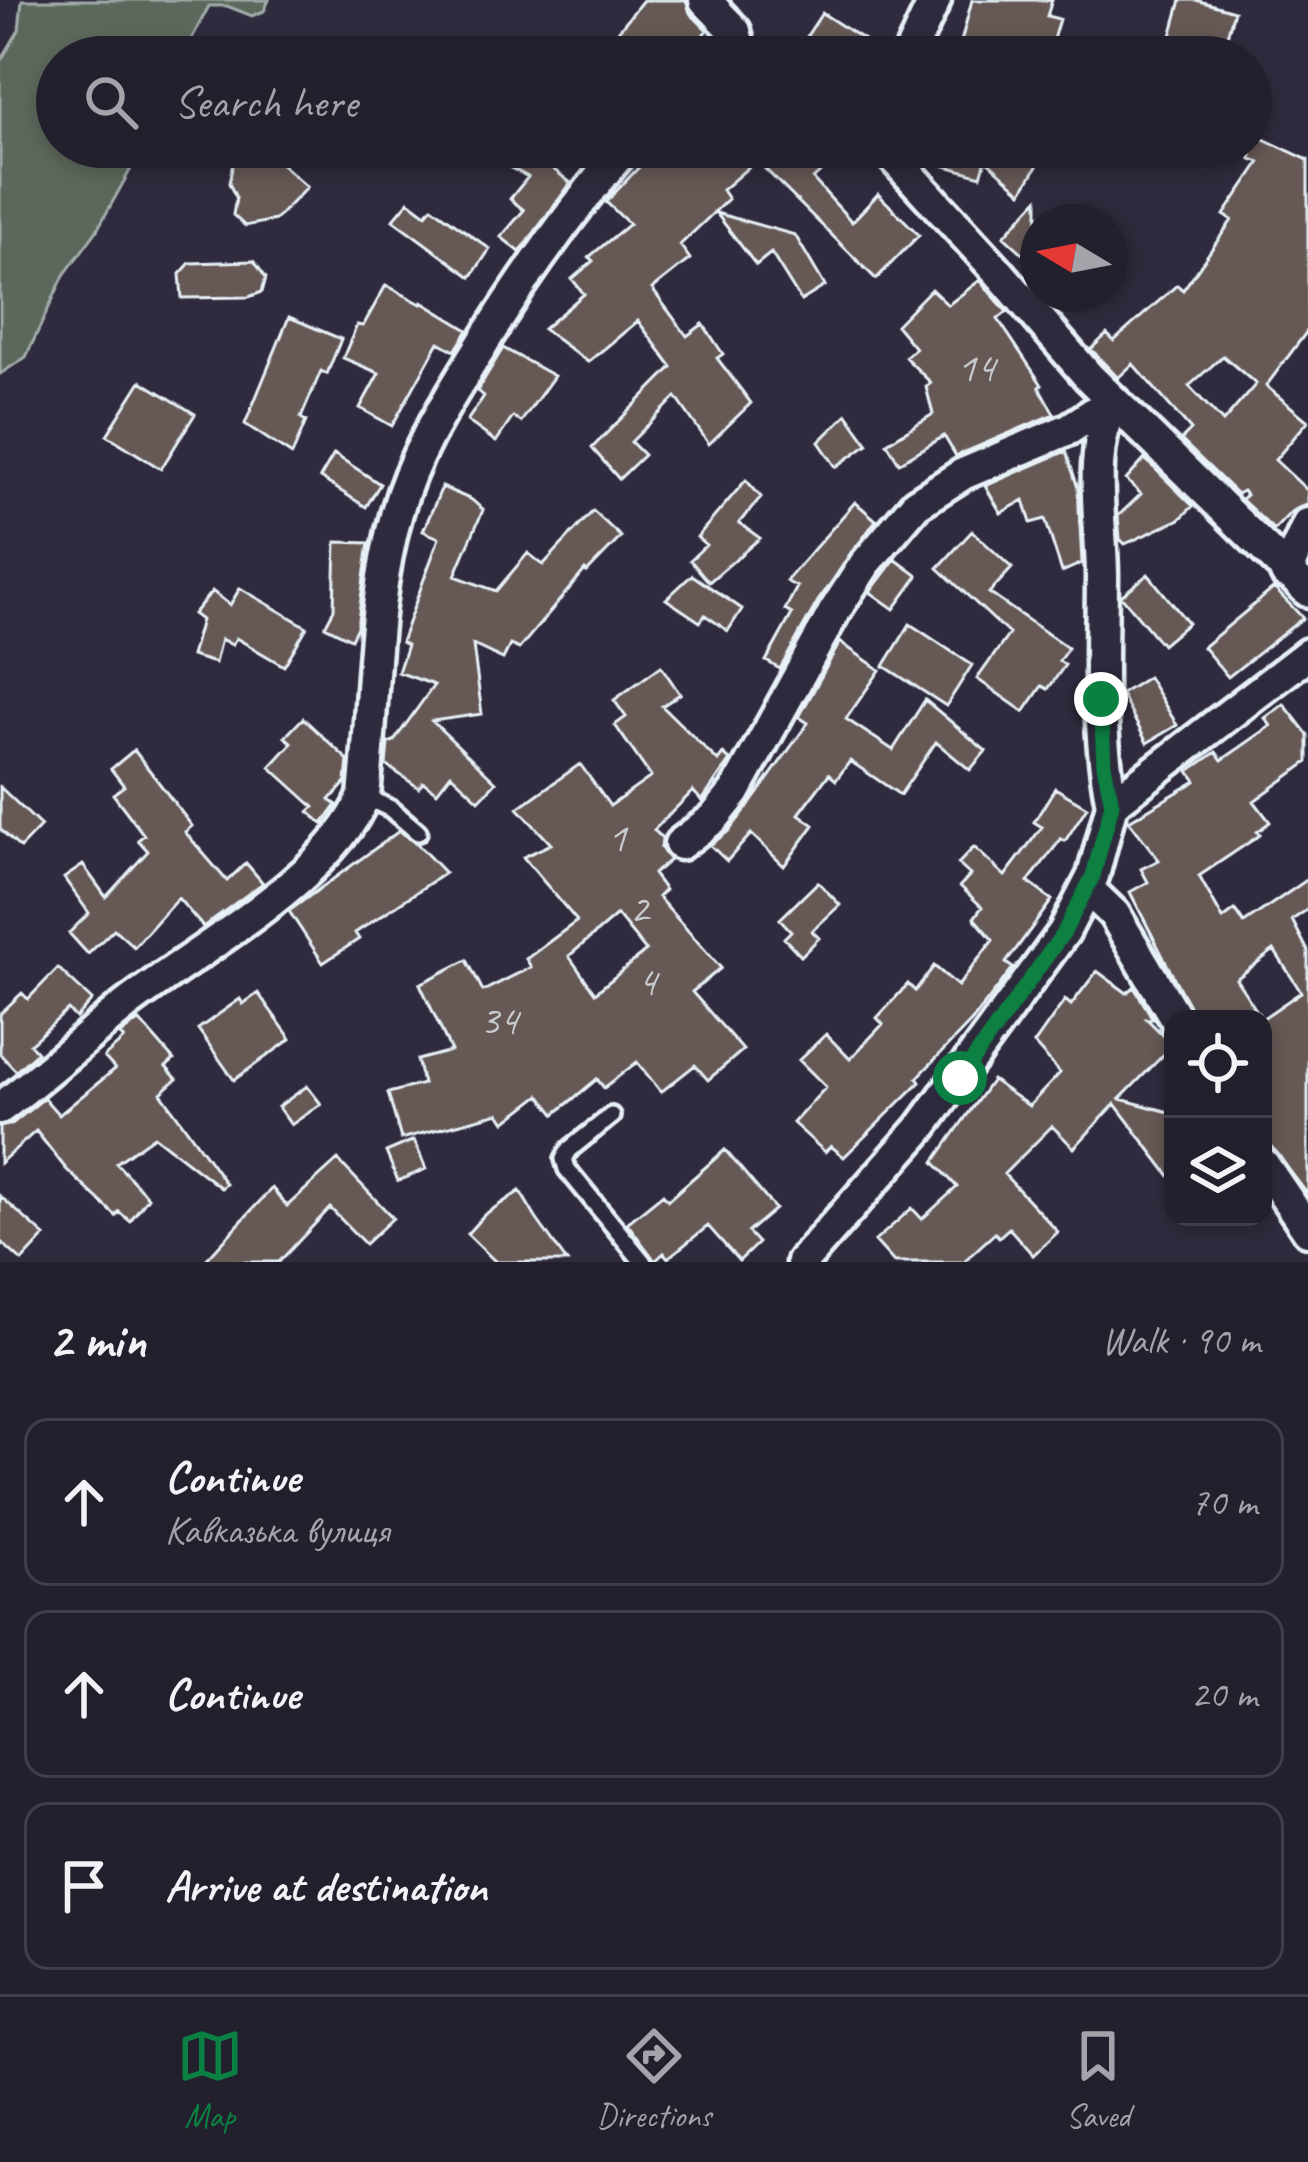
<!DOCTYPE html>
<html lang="en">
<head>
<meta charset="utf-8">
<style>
	:root { --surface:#23202e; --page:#2f2d3a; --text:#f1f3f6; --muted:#a3a3aa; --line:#403e4a; --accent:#0b8043 }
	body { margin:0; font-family:Caveat,sans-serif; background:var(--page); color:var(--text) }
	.controls { position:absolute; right:36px; bottom:36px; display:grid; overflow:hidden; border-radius:24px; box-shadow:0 6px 18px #0003 }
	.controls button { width:108px; height:108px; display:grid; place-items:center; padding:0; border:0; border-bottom:3px solid var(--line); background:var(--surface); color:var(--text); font:60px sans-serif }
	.compass { position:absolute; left:1020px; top:204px; width:108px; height:108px; border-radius:50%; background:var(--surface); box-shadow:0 6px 18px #0003; rotate:280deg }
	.stop { position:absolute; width:36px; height:36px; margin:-27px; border:9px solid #0b8043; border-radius:50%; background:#fff }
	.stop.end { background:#0b8043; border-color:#fff; box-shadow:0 3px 12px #0008 }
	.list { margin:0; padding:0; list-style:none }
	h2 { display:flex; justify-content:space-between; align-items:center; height:156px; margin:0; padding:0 48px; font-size:51px }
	h2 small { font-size:39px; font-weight:400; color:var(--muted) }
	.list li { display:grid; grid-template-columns:78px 1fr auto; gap:36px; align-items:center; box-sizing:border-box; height:168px; margin:0 24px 24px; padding:0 24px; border:3px solid var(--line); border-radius:24px }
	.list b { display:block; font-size:45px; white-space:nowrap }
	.list p { margin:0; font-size:39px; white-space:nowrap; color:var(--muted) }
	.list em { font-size:39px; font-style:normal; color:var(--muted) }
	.icon { flex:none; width:66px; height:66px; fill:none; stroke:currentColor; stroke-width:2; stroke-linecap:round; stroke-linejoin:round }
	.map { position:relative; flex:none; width:1308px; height:1262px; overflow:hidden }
	.search { position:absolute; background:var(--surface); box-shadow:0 6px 18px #0003; left:36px; right:36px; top:36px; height:132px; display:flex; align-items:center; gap:30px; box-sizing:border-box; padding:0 42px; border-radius:66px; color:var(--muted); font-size:45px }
	.sheet { height:732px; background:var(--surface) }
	nav { display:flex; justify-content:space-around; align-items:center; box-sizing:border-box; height:168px; border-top:3px solid var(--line); background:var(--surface); font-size:33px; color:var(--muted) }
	nav a { display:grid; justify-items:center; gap:6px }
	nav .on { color:var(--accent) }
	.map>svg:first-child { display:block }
	.green { fill:#5d685c; stroke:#a2acaa; stroke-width:3 }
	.building { fill:#655954; stroke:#e8f1f8; stroke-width:3; fill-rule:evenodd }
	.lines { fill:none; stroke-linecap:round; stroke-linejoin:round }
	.lane-casing { stroke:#e8f1f8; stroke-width:24 }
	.street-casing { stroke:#e8f1f8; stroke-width:39 }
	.lane { stroke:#2f2a3d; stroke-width:15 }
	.street { stroke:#2f2a3d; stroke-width:30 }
	.route { stroke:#0b8043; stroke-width:15 }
	.labels { text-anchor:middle; stroke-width:9; stroke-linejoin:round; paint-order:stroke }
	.number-label { font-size:42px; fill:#c7cbcf }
</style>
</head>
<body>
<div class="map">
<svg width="1308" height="1262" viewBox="0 0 1308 1262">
	<rect width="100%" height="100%" fill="#2f2a3d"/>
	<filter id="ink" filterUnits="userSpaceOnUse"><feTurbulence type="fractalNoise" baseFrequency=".00833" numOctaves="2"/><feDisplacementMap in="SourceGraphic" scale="24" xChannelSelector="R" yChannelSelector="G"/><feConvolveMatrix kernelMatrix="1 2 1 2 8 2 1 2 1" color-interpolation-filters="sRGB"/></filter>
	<g filter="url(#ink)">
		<path class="green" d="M22,0H269L264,11L252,16L227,6H209L182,57H57V147H143L96,232L64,275L26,357L0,374V62L19,30Z"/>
		<path class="building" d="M643,0H686L690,13L707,30L686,57H597Z
			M972,0H1052L1047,16L1059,19L1048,57H957Z
			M1181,0H1196L1234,11L1221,57L1169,43Z
			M822,13L864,40L854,57H793Z
			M1251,133L1308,160V330L1266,386L1308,421L1275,460L1308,491V503L1291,512L1274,530L1241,499L1246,495L1243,491L1237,494L1181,440L1191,430L1133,364L1118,378L1091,349L1107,334L1114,341L1177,285L1183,290L1232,220L1224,215L1260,162L1251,159ZM1223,356L1256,384L1223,422L1189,386Z
			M241,147L268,152L307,187L275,220L245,226L233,215L236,198L229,183L235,152Z
			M517,147H564L553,169L571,183L520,252L501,237L524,210L510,199L528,177L507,166Z
			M685,147H837L819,164L824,169L813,179L852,222L878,194L919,235L876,279L754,158L749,162L751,165L722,190L728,199L680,245L690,259L652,289L687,336L703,324L723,354L717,358L751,403L709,444L676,397L631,442L644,455L619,479L592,448L672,367L638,321L588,362L543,329L584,294L572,279L593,261L589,257L629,224L606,202L657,148L669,160Z
			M910,147H1018L1039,163L1022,192L986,160L981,176L921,159Z
			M1038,199V267L1004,236Z
			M409,201L426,214L432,207L490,249L471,277L393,220Z
			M716,213L795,235L825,286L801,301L771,253L756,265Z
			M254,261L266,278L262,292L249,297L182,298L180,274L190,263Z
			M980,280L1007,312L998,319L1042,385L1039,387L1054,414L956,456L944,436L899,463L887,443L933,414L926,387L931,383L905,357L915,348L896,325L931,289L948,305Z
			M386,285L421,304L422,302L468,330L455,351L439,342L392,426L360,408L379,373L343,358L357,325L363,326Z
			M289,317L341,339L327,374L321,371L301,418L306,421L292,455L245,424Z
			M503,348L554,376L521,422L513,417L496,442L467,421L484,396L477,391Z
			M141,381L195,414L161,469L107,435Z
			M847,414L868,444L836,467L819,442Z
			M1066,451L1078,488L1082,563L1062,572L1045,519L1031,523L1024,500L1001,513L985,486Z
			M334,454L380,484L366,507L320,478Z
			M1145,459L1193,506L1180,519L1125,544L1120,539L1118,516L1141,494L1126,480Z
			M746,480L761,497L739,523L760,538L709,582L690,560L706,545L697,537Z
			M442,487L472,500L483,510L455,576L496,591L528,553L543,565L593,511L621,537L587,572L585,570L519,649L510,645L503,659L473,645L482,714L432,721L496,782L479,800L451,774L437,792L423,782L419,788L386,765L388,743L394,741L434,685L398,672L407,645L401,642L439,538L423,531Z
			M855,502L876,520L818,601L780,669L766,661L792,614L785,610L797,587L786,581Z
			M972,531L1012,568L989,593L1068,648L1059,661L1065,665L1048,689L1042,686L1024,712L977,679L1009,634L938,568Z
			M336,542L369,543L357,627L351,639L325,626L334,609Z
			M895,559L918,576L894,609L870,592Z
			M1148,574L1188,623L1162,645L1121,596Z
			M692,575L742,609L728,631L705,615L700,622L666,599Z
			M240,588L307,627L284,666L236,638L232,645L221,639L215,663L191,656L201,620L193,614L212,591L230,605Z
			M1274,588L1303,618L1228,677L1203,647Z
			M910,624L972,665L946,706L884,666Z
			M840,642L880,670L846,719L893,750L925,700L986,751L970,770L936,742L900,795L850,761L836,780L829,774L799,814L814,825L784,866L751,834L727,861L710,845L729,831L750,804L808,723L799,717Z
			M661,666L680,694L662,706L718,761L723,754L730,760L702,801L693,791L654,830L662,838L661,848L670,860L653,874L665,890L658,897L721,968L692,992L743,1050L708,1080L695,1065L661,1092L637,1062L604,1088L597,1079L555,1114L540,1095L505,1122L499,1113L401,1139L388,1093L423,1084L417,1060L451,1051L420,984L467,960L483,991L531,967L526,959L577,921L523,857L551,844L518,808L580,764L610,806L651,777L615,725L626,717L614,700ZM617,915L646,951L595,993L569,956Z
			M1148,677L1177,725L1147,743L1121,694Z
			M1284,704L1308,735V762L1254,801L1270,822L1257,832L1260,835L1199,876L1223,919L1235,910L1244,923L1308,879V909L1292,920L1308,951V1195L1263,1136V1018L1301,992L1274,950L1236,979L1262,1019H1195L1130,892L1148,882L1141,869L1159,860L1129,821L1196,781L1189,771L1216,752L1222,760L1271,726L1265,718Z
			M303,718L348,760L346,782L330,800L337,805L323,824L309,812L314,807L270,767L292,743L285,737Z
			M134,750L192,826L185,832L227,881L246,863L263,883L203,927L178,898L134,947L114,929L88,954L69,933L89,913L64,878L83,865L106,897L148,851L138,840L144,835L113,794L124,786L111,769Z
			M0,787L41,826L20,848L0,829Z
			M1055,788L1087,807L1065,841L1061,839L1028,882L1052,900L1006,963L1013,968L972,1021L917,1078L920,1082L844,1157L831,1146L825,1152L793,1123L826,1087L799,1060L826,1034L850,1059L883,1024L877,1018L908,984L915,991L934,966L958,986L993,940L974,918L982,907L960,886L970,875L958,864L974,847L1005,876L1042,827L1034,822Z
			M399,831L417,844L445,873L355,933L359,939L323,963L289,911Z
			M818,882L840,905L812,931L819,938L801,956L784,938L791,931L780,919Z
			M58,968L92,1000L76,1018L68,1010L30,1044L37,1052L16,1071L0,1054V1014L22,993L28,999Z
			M1097,971L1127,993L1134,987L1153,1019H1147L1173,1045L1120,1099L1173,1113V1180L1115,1104L1074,1148L1052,1126L1004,1174L1058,1232L1033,1255L1009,1228L999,1237L995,1233L963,1262H894L875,1241L912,1208L922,1219L957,1187L934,1162L992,1080L1029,1106L1060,1073L1034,1044L1065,1000L1071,1005Z
			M258,993L291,1039L234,1080L198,1029L240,999L243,1004Z
			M139,1020L174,1060L166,1067L177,1079L161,1093L226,1184L221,1188L154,1136L116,1163L148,1197L130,1221L119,1212L116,1216L66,1169L36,1131L0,1163V1127L12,1124L44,1098L59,1115L115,1069L104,1057L124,1039L120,1035Z
			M307,1086L321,1104L291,1125L278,1107Z
			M414,1140L426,1169L398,1181L386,1152Z
			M725,1150L775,1209L748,1232L758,1243L739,1261L708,1226L668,1258L664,1253L655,1261L627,1223L663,1194L668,1200Z
			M338,1160L393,1218L365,1244L330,1208L279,1262H204L272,1188L287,1206Z
			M520,1191L536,1218L567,1262H496L467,1234L484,1215Z
			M0,1196L45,1236L22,1261L0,1241Z"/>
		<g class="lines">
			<g class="lane-casing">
				<path id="lane" d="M364,796L391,809L418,832
					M611,1116L570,1149L564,1159L567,1169L643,1262"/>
			</g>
			<g class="street-casing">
				<path id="street" d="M705,0L735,31L741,54
					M908,57L935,0
					M884,147L997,270L1089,377L1308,591
					M1112,401C1088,459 1101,513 1102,574C1102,651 1096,728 1112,804
					M1286,573L1308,524
					M680,844L714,818L735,792L834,612L865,564L916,504L963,474L1069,429L1112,401
					M1088,889L1114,914L1176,1019
					M0,1108C42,1077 81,1041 122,1008C191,953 332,878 364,796C374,702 371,604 397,512C412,458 441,411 470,364C517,287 567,214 626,147
					M1263,1164L1308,1230
					M802,1262L920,1129L1064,932L1093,876L1112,804L1308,654"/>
			</g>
			<use href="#lane" class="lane"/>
			<use href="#street" class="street"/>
		</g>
	</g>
	<g class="lines" filter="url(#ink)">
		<path class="route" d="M960,1078L1064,932L1093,876L1112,804L1104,765L1101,699"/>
	</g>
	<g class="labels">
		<g class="number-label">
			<text x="976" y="381">14</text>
			<text x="617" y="851">1</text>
			<text x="639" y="922">2</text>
			<text x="647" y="995">4</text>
			<text x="499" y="1034">34</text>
		</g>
	</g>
</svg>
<div class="controls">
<button><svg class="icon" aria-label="locate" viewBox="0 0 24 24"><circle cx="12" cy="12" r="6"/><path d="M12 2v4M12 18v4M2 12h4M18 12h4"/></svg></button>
<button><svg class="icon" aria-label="layers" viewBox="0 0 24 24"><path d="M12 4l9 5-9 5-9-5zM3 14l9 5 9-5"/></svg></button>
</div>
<svg class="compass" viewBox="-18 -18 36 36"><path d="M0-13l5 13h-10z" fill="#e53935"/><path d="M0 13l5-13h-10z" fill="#a3a3aa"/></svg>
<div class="stop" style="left:960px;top:1078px"></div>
<div class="stop end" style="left:1101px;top:699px"></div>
<div class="search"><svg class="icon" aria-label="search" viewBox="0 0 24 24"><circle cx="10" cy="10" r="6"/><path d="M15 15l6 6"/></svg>Search here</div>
</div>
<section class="sheet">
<h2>2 min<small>Walk · 90 m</small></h2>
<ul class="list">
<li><svg class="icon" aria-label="ahead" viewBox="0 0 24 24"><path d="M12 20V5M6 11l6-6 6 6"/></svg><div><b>Continue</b><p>Кавказька вулиця</p></div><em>70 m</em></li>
<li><svg class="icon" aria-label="ahead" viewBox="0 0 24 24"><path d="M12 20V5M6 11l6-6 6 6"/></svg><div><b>Continue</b></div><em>20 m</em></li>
<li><svg class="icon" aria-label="arrive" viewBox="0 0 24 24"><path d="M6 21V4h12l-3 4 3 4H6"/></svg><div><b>Arrive at destination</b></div></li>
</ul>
</section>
<nav>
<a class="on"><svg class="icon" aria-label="map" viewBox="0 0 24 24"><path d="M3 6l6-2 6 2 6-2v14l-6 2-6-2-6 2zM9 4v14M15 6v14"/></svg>Map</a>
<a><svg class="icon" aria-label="directions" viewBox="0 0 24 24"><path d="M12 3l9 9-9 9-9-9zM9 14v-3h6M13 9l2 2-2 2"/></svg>Directions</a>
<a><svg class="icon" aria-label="saved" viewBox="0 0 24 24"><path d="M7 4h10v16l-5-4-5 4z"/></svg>Saved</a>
</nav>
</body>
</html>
